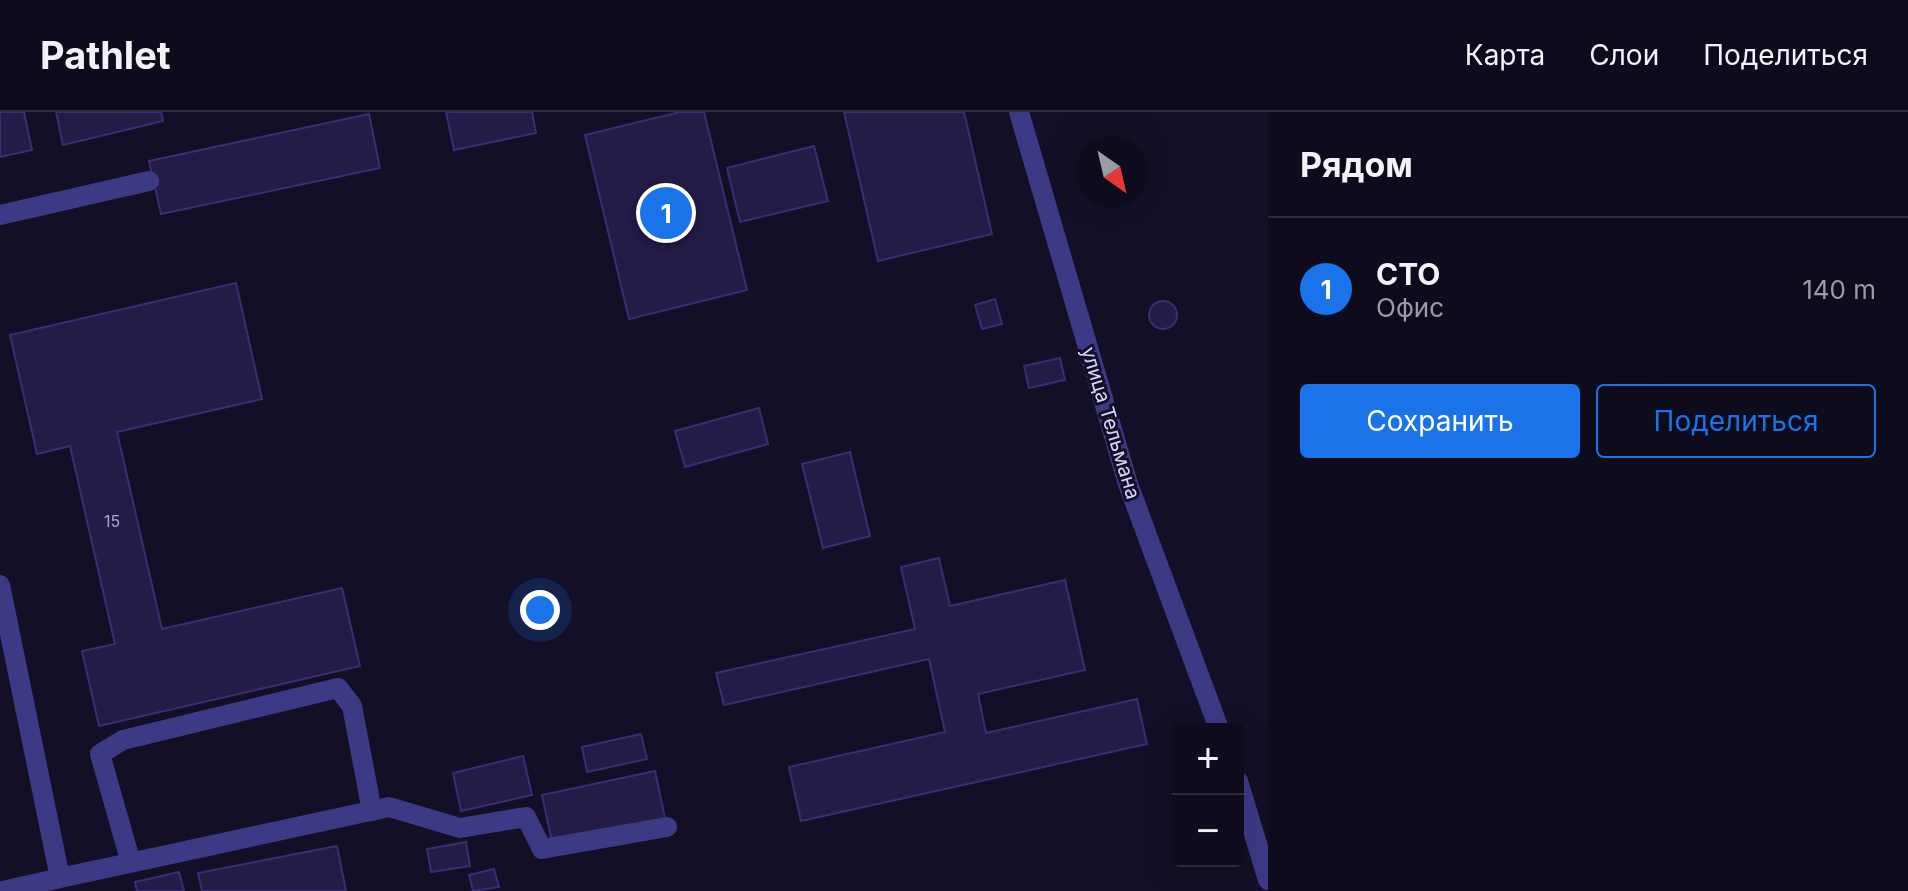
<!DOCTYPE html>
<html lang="ru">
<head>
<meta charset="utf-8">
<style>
	:root { --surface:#0e0b1c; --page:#171425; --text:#f1f3f6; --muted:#9b9ba3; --line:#2e2b3b; --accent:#1a73e8 }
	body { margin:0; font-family:Inter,sans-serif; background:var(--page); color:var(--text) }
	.controls { position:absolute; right:24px; bottom:24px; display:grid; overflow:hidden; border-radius:8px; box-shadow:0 8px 32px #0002 }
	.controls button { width:72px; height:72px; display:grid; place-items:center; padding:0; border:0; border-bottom:2px solid var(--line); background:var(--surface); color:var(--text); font:40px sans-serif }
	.compass { position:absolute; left:1076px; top:24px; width:72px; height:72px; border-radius:50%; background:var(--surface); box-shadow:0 8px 32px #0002; rotate:146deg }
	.you { position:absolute; left:540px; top:498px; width:28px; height:28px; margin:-20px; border:6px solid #fff; border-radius:50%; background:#1a73e8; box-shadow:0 0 0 12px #1a73e833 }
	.badge { display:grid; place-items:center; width:52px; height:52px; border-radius:50%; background:var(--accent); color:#fff; font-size:26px; font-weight:700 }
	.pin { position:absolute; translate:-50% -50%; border:4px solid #fff; box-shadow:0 2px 8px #0006 }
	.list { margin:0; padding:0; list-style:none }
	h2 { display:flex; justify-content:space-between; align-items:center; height:104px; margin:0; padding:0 32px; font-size:34px }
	h2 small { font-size:26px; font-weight:400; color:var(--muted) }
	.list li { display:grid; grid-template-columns:52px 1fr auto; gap:24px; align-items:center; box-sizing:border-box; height:144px; padding:0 32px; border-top:2px solid var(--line) }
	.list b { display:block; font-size:30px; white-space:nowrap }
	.list p { margin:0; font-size:26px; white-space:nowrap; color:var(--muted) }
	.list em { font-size:26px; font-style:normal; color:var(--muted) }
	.actions { display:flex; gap:16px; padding:24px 32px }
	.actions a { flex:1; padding:18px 0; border:2px solid var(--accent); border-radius:8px; text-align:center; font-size:28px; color:var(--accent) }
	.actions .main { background:var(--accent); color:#fff }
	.map { position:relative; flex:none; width:1268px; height:779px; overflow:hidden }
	header { display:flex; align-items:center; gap:48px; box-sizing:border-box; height:112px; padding:0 40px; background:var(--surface); border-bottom:2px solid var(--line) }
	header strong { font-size:38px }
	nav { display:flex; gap:44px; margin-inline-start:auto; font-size:28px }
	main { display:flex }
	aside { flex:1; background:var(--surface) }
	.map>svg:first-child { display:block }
	.building { fill:#241b47; stroke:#3b2d73; stroke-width:2 }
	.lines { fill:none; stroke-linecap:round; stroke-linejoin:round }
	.minor { stroke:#3d3a85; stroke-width:20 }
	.labels { text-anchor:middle; stroke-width:6; stroke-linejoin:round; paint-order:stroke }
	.number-label { font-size:16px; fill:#aca6d1 }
	.street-label { font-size:20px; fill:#d9d4ff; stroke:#130f26 }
</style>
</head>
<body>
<header>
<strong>Pathlet</strong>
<nav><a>Карта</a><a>Слои</a><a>Поделиться</a></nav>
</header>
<main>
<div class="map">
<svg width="1268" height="779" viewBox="0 0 1268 779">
	<rect width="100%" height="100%" fill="#130f26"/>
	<path class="building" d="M0,0H24L32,38L0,45Z
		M56,0H161L163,9L63,33Z
		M446,0H532L536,21L454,38Z
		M680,0H704L747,178L629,207L585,23Z
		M844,0H964L992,122L878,149Z
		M369,2L380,56L161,102L149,49Z
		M814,34L828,89L740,110L727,56Z
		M236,171L262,287L117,320L162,517L342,476L360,554L99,614L82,539L115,532L70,334L37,342L10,223Z
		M995,187L1002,212L982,217L975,193Z
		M1149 203a14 14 0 1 1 28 0a14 14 0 1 1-28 0Z
		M1060,246L1065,268L1029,276L1024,254Z
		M759,296L768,332L685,355L675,319Z
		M850,340L870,424L823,436L802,352Z
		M939,446L950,494L1065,468L1085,558L978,582L986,621L1137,587L1147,632L801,709L789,655L945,620L929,547L724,593L716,561L915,517L901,455Z
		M641,622L647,647L587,660L582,635Z
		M523,644L532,683L461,699L453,661Z
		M655,659L665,706L552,730L542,683Z
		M466,730L470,754L431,760L427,737Z
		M337,734L346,779H202L198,761Z
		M494,757L499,775L473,779L469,763Z
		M179,760L184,779H137L135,770Z"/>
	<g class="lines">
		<path class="minor" d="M1019,0L1128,372L1219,617
			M0,103L149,69
			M0,473L60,766L3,779
			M1238,669L1268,768
			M131,751L100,642L123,628L338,576L352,594L372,699
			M60,766L389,695L460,716L526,705L542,737L667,715"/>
	</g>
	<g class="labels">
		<g class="number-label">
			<text x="112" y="415">15</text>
		</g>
		<g class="street-label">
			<text transform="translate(1111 311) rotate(73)" y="7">улица Тельмана</text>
		</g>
	</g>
</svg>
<div class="controls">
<button>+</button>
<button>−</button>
</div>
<svg class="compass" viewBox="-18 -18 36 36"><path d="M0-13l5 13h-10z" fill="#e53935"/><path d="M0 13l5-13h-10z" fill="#9b9ba3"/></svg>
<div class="you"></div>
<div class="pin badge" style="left:666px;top:101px">1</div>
</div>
<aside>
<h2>Рядом<small></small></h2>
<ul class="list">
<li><span class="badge">1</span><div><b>СТО</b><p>Офис</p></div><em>140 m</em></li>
</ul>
<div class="actions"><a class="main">Сохранить</a><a>Поделиться</a></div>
</aside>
</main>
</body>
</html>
